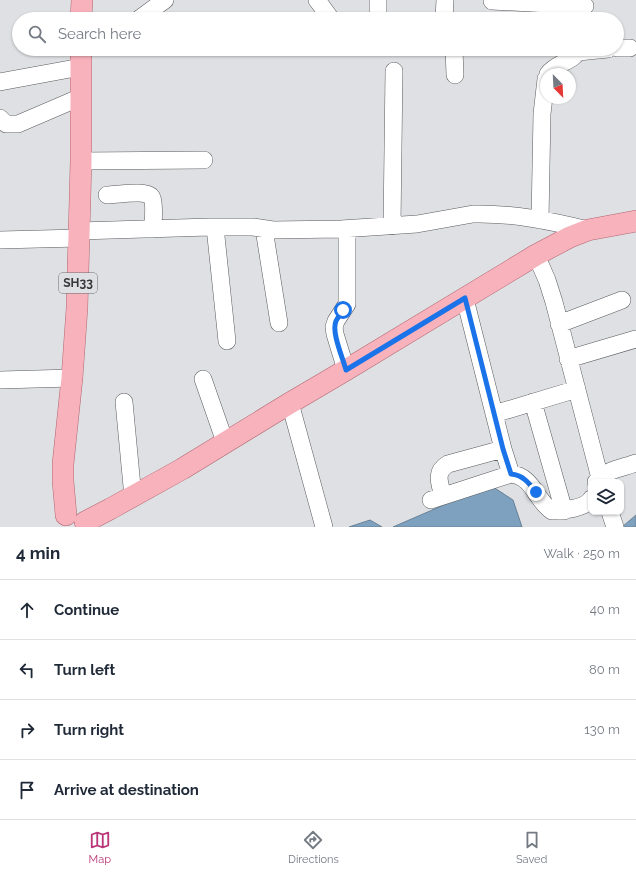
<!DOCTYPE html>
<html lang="en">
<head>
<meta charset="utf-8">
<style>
	:root { --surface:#fff; --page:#f6f6f7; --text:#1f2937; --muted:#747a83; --line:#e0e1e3; --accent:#b93478 }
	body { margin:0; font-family:Raleway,sans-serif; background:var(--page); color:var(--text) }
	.controls { position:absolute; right:12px; bottom:12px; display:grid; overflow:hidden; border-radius:8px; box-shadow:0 1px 3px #0004 }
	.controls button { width:36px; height:36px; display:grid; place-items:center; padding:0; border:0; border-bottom:1px solid var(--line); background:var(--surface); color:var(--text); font:20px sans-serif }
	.compass { position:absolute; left:540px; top:68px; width:36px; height:36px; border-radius:50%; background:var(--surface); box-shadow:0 1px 3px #0004; rotate:156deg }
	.stop { position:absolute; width:12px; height:12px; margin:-9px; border:3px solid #1a73e8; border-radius:50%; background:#fff }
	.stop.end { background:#1a73e8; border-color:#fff; box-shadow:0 1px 4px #0008 }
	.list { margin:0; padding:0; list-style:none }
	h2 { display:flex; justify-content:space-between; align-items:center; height:52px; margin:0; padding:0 16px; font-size:17px }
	h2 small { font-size:13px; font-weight:400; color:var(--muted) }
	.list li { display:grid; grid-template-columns:26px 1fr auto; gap:12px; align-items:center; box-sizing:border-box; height:60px; padding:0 16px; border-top:1px solid var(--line) }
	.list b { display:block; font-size:15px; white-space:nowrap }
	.list em { font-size:13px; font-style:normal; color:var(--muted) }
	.icon { flex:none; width:22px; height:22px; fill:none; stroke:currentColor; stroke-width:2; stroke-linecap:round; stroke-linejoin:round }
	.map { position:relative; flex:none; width:636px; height:527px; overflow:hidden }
	.search { position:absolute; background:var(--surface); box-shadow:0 1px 3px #0004; left:12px; right:12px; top:12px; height:44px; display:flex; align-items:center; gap:10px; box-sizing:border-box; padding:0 14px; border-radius:22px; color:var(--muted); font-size:15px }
	.sheet { height:292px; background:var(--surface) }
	nav { display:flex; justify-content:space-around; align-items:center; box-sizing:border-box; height:56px; border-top:1px solid var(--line); background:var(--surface); font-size:11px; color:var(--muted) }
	nav a { display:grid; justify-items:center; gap:2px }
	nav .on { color:var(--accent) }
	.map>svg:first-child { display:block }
	.water { fill:#7ea1bf; stroke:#698196 }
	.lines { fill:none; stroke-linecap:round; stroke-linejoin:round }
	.minor-casing { stroke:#595b5d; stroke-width:18 }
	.major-casing { stroke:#b16671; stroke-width:22 }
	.minor { stroke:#fff; stroke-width:17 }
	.major { stroke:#f7b2bc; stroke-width:21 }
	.route { stroke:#1a73e8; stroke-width:5 }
	.labels { text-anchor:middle; stroke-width:3.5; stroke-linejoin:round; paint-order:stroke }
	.shield { fill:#dfe0e3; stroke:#696a6b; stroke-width:1 }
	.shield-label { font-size:12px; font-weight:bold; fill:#373738 }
</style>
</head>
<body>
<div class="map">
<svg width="636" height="527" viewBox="0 0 636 527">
	<rect width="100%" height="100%" fill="#dfe0e3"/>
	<path class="water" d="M490,485L513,500L522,527H393Z
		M636,515V527H622Z
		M370,520L382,527H349Z"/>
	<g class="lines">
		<g class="minor-casing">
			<path id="minor" d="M317,0L331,19
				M492,1L585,6
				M139,19L165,0
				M378,19V0
				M444,19L445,0
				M617,48H630
				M454,49L455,75
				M578,52L608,49
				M548,74C555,63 576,61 579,49
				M0,82L81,67
				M0,118L6,124H18L81,97
				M81,161L204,160
				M107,195C116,195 149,189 152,198C155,204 153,221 153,229
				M540,220L542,114L546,79
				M392,226L394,71
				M215,227L227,341
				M264,229L279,323
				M79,231L210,227H253L273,230L341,229L417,224L473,214C512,213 551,221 588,230
				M0,240L79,238
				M536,255L547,280L554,302L601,482
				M465,299L503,449L511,474
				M559,324L622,300
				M568,359L636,339
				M346,370L335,334L334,327L336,321L347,304V229
				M203,379L225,442
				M0,380L72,378
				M124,402L133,497
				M533,402L564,511
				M290,403L324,527
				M494,414L577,389
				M596,482C605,470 622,468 636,463
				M443,496C440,484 434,472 448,464L503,449
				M431,500L511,474C533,476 536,501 552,511C562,511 586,508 591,499
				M610,512L615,527"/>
		</g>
		<g class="major-casing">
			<path id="major" d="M81,19L82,0
				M66,515L63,481V464L72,378L77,308L81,161V49
				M85,522L110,509L182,469L290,403L346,370L536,255L570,237L588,230L636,221"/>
		</g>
		<use href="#minor" class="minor"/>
		<use href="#major" class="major"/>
	</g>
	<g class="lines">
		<path class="route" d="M343,310C341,314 338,317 336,321C331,332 343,358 346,370L465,298L503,449L511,474C523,475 529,483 536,492"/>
	</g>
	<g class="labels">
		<rect class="shield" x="59" y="273" width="38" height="20" rx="3"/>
		<g class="shield-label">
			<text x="78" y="287">SH33</text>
		</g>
	</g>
</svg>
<div class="controls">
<button><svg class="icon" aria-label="layers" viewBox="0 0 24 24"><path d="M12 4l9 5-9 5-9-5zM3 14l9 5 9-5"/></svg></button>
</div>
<svg class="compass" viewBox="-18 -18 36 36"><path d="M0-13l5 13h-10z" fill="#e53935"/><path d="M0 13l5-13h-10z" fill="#747a83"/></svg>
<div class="stop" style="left:343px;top:310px"></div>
<div class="stop end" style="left:536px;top:492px"></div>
<div class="search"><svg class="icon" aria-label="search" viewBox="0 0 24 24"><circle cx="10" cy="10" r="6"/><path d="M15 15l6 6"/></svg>Search here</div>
</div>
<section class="sheet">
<h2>4 min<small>Walk · 250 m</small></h2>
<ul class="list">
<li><svg class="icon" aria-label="ahead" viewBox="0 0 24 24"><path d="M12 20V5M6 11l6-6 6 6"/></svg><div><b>Continue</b></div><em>40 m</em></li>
<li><svg class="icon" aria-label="left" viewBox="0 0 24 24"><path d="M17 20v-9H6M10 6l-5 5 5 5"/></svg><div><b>Turn left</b></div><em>80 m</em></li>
<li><svg class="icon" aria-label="right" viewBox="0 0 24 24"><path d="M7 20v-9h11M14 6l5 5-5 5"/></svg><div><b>Turn right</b></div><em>130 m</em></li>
<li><svg class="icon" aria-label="arrive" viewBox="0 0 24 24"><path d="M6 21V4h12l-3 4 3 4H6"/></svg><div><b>Arrive at destination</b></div></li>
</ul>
</section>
<nav>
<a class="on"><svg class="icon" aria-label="map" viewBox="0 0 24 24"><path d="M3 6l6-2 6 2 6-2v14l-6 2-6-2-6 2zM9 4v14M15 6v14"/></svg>Map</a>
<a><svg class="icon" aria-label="directions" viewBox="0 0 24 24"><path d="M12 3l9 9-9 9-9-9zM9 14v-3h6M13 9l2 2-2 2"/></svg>Directions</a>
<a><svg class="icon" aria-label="saved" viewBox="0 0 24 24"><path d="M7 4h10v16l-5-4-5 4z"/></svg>Saved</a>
</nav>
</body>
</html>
